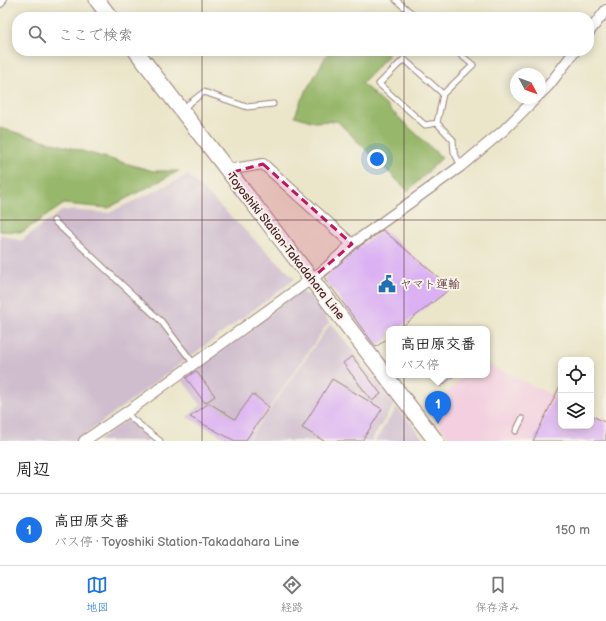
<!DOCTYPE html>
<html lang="ja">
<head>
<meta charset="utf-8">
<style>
	:root { --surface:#fff; --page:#f2f2f2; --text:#222; --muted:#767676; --line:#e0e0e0; --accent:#1a73e8 }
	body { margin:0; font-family:"Balsamiq Sans","Klee One",sans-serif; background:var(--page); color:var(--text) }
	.controls { position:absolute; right:12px; bottom:12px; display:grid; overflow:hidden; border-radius:8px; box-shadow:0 2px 10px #0003 }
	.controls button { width:36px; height:36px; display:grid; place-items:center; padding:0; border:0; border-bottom:1px solid var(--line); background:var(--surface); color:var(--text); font:20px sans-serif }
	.compass { position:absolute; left:510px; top:68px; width:36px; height:36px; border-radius:50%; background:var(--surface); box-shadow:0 2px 10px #0003; rotate:131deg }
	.you { position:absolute; left:377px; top:159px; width:14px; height:14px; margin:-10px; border:3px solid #fff; border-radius:50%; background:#1a73e8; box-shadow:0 0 0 6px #1a73e833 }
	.badge { display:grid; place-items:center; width:26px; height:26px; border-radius:50%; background:var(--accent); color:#fff; font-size:13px; font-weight:700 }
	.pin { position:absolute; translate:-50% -33px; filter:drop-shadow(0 1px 2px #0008) }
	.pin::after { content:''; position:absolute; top:21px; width:14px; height:12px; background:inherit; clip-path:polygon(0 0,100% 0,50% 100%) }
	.popup { position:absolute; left:386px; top:326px; width:104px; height:52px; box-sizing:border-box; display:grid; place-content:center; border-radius:8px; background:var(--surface); filter:drop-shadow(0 1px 3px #0005); font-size:13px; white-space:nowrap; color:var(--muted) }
	.popup b { font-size:15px; color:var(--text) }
	.popup::after { content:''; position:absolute; left:50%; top:100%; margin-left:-8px; border:8px solid transparent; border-top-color:var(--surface) }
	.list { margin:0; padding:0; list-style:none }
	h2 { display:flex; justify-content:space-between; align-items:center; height:52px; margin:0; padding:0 16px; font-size:17px }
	h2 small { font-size:13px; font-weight:400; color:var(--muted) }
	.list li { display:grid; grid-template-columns:26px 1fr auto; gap:12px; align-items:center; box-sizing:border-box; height:72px; padding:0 16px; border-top:1px solid var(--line) }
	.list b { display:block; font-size:15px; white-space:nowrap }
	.list p { margin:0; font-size:13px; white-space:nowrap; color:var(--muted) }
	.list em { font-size:13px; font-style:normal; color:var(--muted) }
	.icon { flex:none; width:22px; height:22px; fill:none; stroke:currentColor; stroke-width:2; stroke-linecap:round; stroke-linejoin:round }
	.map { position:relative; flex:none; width:606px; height:441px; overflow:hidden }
	.search { position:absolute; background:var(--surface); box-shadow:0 2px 10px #0003; left:12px; right:12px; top:12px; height:44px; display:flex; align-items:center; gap:10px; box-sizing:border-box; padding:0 14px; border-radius:16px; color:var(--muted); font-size:15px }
	.sheet { height:124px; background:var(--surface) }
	nav { display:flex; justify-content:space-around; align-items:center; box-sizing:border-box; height:56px; border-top:1px solid var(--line); background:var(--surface); font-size:11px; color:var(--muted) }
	nav a { display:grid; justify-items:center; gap:2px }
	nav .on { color:var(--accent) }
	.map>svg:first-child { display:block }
	.built { fill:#f3cfdf }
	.industrial { fill:#cfbdce }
	.forest { fill:#97b76a; stroke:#706b4a }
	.building { fill:#dbb1f3 }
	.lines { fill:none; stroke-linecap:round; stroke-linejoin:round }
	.service-casing { stroke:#9a827a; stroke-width:7 }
	.minor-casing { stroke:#9a827a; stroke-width:12 }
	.secondary-casing { stroke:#9a827a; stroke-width:17 }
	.service { stroke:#fff; stroke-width:5 }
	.minor { stroke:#fff; stroke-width:10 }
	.secondary { stroke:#fff; stroke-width:15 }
	.marked { fill:#c2185b; fill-opacity:0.2; stroke:#c2185b; stroke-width:3; stroke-dasharray:8 5; stroke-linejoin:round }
	.grid { fill:none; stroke:#4a1f2b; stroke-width:1; stroke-opacity:0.55 }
	.labels { text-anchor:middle; stroke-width:4; stroke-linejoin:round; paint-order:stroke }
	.street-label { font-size:12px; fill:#4a1f2b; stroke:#f7f3e8 }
	.poi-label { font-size:12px; fill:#4a1f2b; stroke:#f7f3e8; text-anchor:start }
</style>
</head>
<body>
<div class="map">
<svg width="606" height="441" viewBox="0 0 606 441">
	<rect width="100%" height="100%" fill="#f7f3e8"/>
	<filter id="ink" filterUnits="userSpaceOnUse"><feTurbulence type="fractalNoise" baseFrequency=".025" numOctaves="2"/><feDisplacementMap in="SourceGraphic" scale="8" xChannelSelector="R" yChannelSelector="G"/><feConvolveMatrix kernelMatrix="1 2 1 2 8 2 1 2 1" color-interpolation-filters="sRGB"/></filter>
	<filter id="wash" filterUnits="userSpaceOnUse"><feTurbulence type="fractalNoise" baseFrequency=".012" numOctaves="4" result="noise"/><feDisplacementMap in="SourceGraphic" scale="16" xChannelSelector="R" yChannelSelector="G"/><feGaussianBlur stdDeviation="0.9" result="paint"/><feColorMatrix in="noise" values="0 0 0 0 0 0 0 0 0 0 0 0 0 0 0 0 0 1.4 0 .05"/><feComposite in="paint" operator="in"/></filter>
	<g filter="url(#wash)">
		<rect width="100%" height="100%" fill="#ebe6ca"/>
		<path class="built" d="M487,364L561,399V426H591V413L606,420V441H452L429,411L464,375H487Z"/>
		<path class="industrial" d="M188,175L295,279L76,441H0V234L21,241L63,210L109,213Z
			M300,291L310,296L329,322L246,441H231L187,417L201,405L181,379Z
			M331,323L395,403L371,441H247Z
			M397,407L424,440V441H375Z
			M125,421L131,422L154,441H98Z"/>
		<path class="forest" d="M329,51H385L389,55L362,83L442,158L408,191L337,121L314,122L295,116L301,100Z
			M0,128L153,171H179L108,208L64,204L22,232L0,231Z"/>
		<g id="blocks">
			<path class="building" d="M383,230L451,288L399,329H389V337L376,347L325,279V277L356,249Z
				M352,356L381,394L372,401L343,363Z
				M196,371L215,396L205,403L186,378Z
				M430,375H455L440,387Z
				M332,379L382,409L362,441H324L302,428Z
				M561,384V426H591V415L606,423V441H533Z
				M253,394L269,407L245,441H235L190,417L209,403L235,419Z"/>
		</g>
	</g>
	<g filter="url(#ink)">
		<use href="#blocks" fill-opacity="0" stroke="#9a827a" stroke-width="1"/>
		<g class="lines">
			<g class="service-casing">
				<path id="service" d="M396,0L416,17
					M443,94L473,65L456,51
					M182,109L204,92L247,107L273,104
					M437,123L443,94L404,59L379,84L425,125L437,123L453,140L454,152L461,166
					M54,221L161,321L194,364
					M127,412L131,418L160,441
					M516,431L522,419"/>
			</g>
			<g class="minor-casing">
				<path id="minor" d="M0,2L1,0
					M589,32L606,10
					M540,94L549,85L575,51
					M229,173L233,169L263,164L352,244
					M84,441L127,412L325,269L352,244L461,166L504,130L536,98"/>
			</g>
			<g class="secondary-casing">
				<path id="secondary" d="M97,0L110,17
					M136,51L436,441"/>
			</g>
			<use href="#service" class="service"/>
			<use href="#minor" class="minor"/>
			<use href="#secondary" class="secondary"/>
		</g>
	</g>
	<path class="marked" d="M263,164L352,244L311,279L229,173Z"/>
	<path class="grid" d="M202,0V17M404,0V17M202,51V441M404,51V441M0,220H606"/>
	<defs>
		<g id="civic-bare" transform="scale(1.38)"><path d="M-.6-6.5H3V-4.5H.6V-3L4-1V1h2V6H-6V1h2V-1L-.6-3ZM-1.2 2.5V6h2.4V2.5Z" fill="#1f6fb2" stroke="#f7f3e8" stroke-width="2.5" paint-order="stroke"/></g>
	</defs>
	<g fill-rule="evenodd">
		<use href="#civic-bare" x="387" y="284"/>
	</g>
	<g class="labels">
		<g class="street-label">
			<text transform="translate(286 246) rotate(52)" y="4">Toyoshiki Station-Takadahara Line</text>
		</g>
		<g class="poi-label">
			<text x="400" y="288">ヤマト運輸</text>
		</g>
	</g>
</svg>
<div class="controls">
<button><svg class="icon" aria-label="locate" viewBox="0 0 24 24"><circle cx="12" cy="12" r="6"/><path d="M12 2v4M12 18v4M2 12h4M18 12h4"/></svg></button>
<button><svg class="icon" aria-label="layers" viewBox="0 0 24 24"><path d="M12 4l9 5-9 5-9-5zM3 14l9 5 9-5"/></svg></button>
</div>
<svg class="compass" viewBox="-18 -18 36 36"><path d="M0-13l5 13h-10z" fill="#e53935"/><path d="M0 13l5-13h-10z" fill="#767676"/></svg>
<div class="you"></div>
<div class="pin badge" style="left:438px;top:424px">1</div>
<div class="popup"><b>高田原交番</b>バス停</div>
<div class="search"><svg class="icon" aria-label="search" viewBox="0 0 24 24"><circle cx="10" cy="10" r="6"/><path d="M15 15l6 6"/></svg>ここで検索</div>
</div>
<section class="sheet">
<h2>周辺<small></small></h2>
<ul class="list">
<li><span class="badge">1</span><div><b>高田原交番</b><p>バス停 · Toyoshiki Station-Takadahara Line</p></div><em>150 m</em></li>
</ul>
</section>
<nav>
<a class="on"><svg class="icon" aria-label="map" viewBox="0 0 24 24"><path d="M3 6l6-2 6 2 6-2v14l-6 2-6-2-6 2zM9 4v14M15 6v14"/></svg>地図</a>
<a><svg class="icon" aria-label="directions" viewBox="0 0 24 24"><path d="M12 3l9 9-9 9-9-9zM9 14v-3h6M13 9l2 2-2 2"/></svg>経路</a>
<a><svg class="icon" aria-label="saved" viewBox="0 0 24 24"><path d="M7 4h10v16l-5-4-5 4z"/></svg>保存済み</a>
</nav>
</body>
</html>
